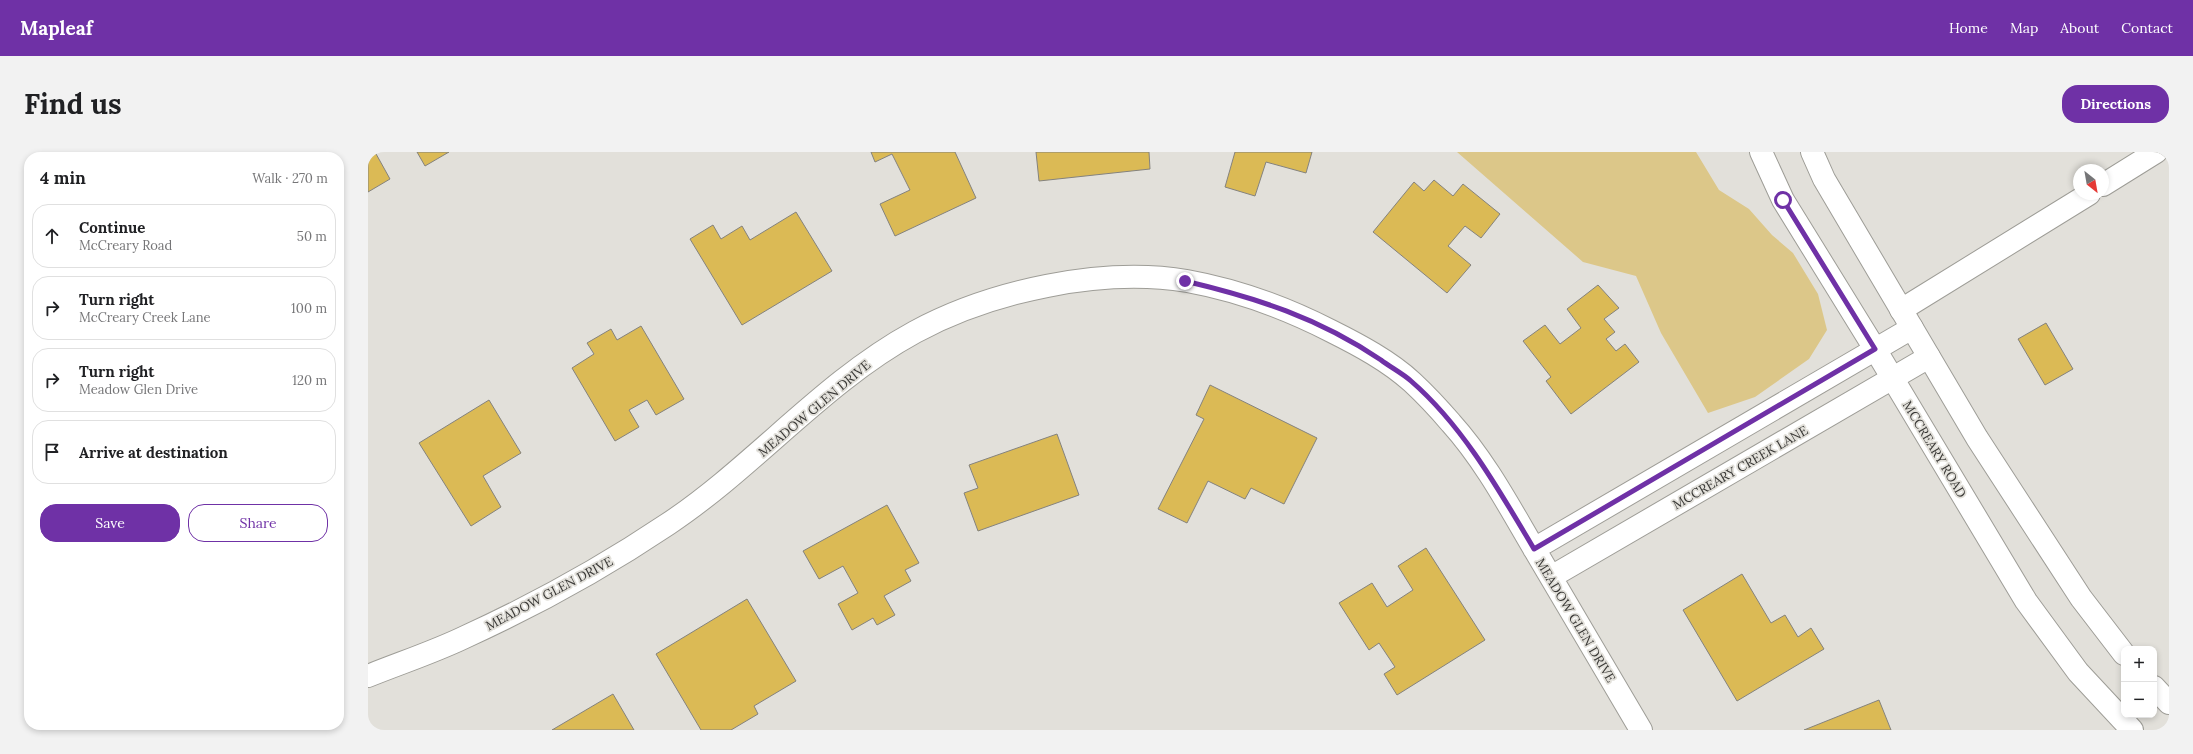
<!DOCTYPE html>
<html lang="en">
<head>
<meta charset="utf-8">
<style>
	:root { --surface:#fff; --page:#f2f2f2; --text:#202124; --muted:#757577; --line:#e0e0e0; --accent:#6f31a6 }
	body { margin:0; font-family:Lora,serif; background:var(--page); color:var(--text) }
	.controls { position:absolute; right:12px; bottom:12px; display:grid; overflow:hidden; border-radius:8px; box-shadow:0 2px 6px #0003 }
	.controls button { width:36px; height:36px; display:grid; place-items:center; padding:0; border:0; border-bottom:1px solid var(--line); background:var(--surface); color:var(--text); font:20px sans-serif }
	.compass { position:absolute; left:1705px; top:12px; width:36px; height:36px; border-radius:50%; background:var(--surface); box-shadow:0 2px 6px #0003; rotate:149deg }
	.stop { position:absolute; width:12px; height:12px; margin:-9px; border:3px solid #6f31a6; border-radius:50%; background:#fff }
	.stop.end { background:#6f31a6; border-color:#fff; box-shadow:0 1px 4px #0008 }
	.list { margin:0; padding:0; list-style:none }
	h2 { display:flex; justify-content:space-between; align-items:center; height:52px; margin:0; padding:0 16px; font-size:17px }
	h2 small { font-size:13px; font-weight:400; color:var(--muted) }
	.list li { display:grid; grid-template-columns:26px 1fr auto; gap:12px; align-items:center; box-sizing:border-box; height:64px; margin:0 8px 8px; padding:0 8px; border:1px solid var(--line); border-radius:16px }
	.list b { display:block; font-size:15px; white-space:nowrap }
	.list p { margin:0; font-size:13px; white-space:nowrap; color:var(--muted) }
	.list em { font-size:13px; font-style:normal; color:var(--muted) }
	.actions { display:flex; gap:8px; padding:12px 16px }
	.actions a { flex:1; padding:9px 0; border:1px solid var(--accent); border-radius:16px; text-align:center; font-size:14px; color:var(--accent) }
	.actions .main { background:var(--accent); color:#fff }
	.icon { flex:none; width:22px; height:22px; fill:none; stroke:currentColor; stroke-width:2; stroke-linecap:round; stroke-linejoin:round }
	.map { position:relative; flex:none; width:1801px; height:578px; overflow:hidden; border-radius:16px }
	header { display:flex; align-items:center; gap:24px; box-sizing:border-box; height:56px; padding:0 20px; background:var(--accent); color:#fff }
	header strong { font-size:19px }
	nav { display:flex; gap:22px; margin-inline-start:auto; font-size:14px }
	.intro { display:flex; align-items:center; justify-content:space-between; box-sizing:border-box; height:96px; padding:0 24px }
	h1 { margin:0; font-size:28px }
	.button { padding:10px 18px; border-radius:16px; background:var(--accent); color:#fff; font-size:14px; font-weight:700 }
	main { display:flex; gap:24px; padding:0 24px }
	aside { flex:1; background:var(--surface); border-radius:16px; box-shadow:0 2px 6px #0003 }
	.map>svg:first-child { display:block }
	.green { fill:#dcc789 }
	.building { fill:#dbba55; stroke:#84827d }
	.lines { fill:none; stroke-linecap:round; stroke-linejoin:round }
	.minor-casing { stroke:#9e9d97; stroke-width:24 }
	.major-casing { stroke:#9e9d97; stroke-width:24 }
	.minor { stroke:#fff; stroke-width:22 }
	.major { stroke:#fff; stroke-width:22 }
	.route { stroke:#6f31a6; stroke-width:5 }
	.labels { text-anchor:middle; stroke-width:3.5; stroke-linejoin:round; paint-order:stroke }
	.street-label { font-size:13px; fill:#393836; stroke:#e2e0da }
</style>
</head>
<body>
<header>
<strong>Mapleaf</strong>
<nav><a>Home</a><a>Map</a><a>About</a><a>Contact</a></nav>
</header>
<div class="intro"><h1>Find us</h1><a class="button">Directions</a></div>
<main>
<aside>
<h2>4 min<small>Walk · 270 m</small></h2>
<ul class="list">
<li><svg class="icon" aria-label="ahead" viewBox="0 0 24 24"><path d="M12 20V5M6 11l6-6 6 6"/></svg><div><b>Continue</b><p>McCreary Road</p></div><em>50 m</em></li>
<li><svg class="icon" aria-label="right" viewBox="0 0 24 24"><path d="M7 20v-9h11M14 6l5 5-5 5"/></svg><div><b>Turn right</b><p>McCreary Creek Lane</p></div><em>100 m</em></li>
<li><svg class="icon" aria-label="right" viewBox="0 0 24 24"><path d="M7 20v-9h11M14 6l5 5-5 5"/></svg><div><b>Turn right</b><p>Meadow Glen Drive</p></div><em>120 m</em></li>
<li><svg class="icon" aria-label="arrive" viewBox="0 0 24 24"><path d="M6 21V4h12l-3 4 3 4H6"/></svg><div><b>Arrive at destination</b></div></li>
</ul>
<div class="actions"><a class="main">Save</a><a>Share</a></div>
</aside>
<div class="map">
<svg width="1801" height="578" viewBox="0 0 1801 578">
	<rect width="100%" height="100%" fill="#e2e0da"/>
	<path class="green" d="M1089,0H1328L1351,38L1381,57L1404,83L1425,101L1450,142L1459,178L1441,207L1387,245L1340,261L1293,181L1268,124L1215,110Z"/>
	<path class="building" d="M0,0H7L22,27L0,40Z
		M49,0H81L57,14Z
		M503,0H587L608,46L527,84L512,52L542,38L524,2L507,10Z
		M668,0H781L782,17L671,29Z
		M867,0H944L938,21L898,10L887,44L857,35Z
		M1066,28L1085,44L1095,32L1132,62L1113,86L1097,74L1080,94L1103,113L1079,141L1005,80L1046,30L1056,39Z
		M428,60L464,119L374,173L322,87L345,73L353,87L374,74L382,88Z
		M1230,133L1251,156L1236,167L1247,180L1238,187L1248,199L1257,192L1271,210L1203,262L1178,229L1183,225L1155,189L1177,173L1192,192L1213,176L1199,157Z
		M1678,171L1705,217L1677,233L1650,187Z
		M273,174L316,247L288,263L279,248L261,258L271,275L247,289L204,216L226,202L219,191L243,177L249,188Z
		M842,233L949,286L916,352L883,336L877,347L840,329L819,371L790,357L836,267L828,263Z
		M121,248L153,301L115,324L133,355L103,374L51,291Z
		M689,282L711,343L610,379L596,341L610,336L601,313Z
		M519,353L551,411L537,418L543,429L516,444L527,463L509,473L505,466L484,478L470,452L490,441L475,414L451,427L435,399Z
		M1058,396L1117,488L1029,543L1016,522L1027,515L1011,491L1001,498L971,451L1004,431L1019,455L1045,438L1030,414Z
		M1374,422L1403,471L1417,463L1430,485L1443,476L1456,497L1369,549L1315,458Z
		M379,447L428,529L386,554L390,562L363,578H333L288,502Z
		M245,542L266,578H184Z
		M1511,548L1523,578H1436Z"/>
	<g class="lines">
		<g class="minor-casing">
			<path id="minor" d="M1735,33L1788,0
				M1533,158L1721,42
				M1166,397L1544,176
				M1183,425L1561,205
				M0,524C32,511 66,500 97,485C167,453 236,415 300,372C387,314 455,230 547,180C623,139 733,115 819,129C869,138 918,156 963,179C991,193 1021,209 1044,230C1058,243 1071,257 1083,271C1119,311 1144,360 1171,405C1205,463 1239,520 1273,578"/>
		</g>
		<g class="major-casing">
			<path id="major" d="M1393,0L1415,48L1507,197L1658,449L1710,520L1764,578
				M1444,0L1456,27L1609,286L1713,446L1756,502
				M1786,535L1801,551"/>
		</g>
		<use href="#minor" class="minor"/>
		<use href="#major" class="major"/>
	</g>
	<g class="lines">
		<path class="route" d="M817,129C889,146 951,166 1013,208C1022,215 1034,221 1043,229C1095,274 1131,338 1166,397L1507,197L1415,48"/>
	</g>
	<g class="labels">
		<g class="street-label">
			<text transform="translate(446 256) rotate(-40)" y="5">MEADOW GLEN DRIVE</text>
			<text transform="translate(1567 297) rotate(59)" y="5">MCCREARY ROAD</text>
			<text transform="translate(1372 315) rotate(-30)" y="5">MCCREARY CREEK LANE</text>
			<text transform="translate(181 441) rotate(-28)" y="5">MEADOW GLEN DRIVE</text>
			<text transform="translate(1208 468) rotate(59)" y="5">MEADOW GLEN DRIVE</text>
		</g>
	</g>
</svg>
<div class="controls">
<button>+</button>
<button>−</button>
</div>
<svg class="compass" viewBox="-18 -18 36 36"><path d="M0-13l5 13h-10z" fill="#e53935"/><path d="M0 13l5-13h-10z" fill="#757577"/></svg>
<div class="stop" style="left:1415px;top:48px"></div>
<div class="stop end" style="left:817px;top:129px"></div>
</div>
</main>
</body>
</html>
